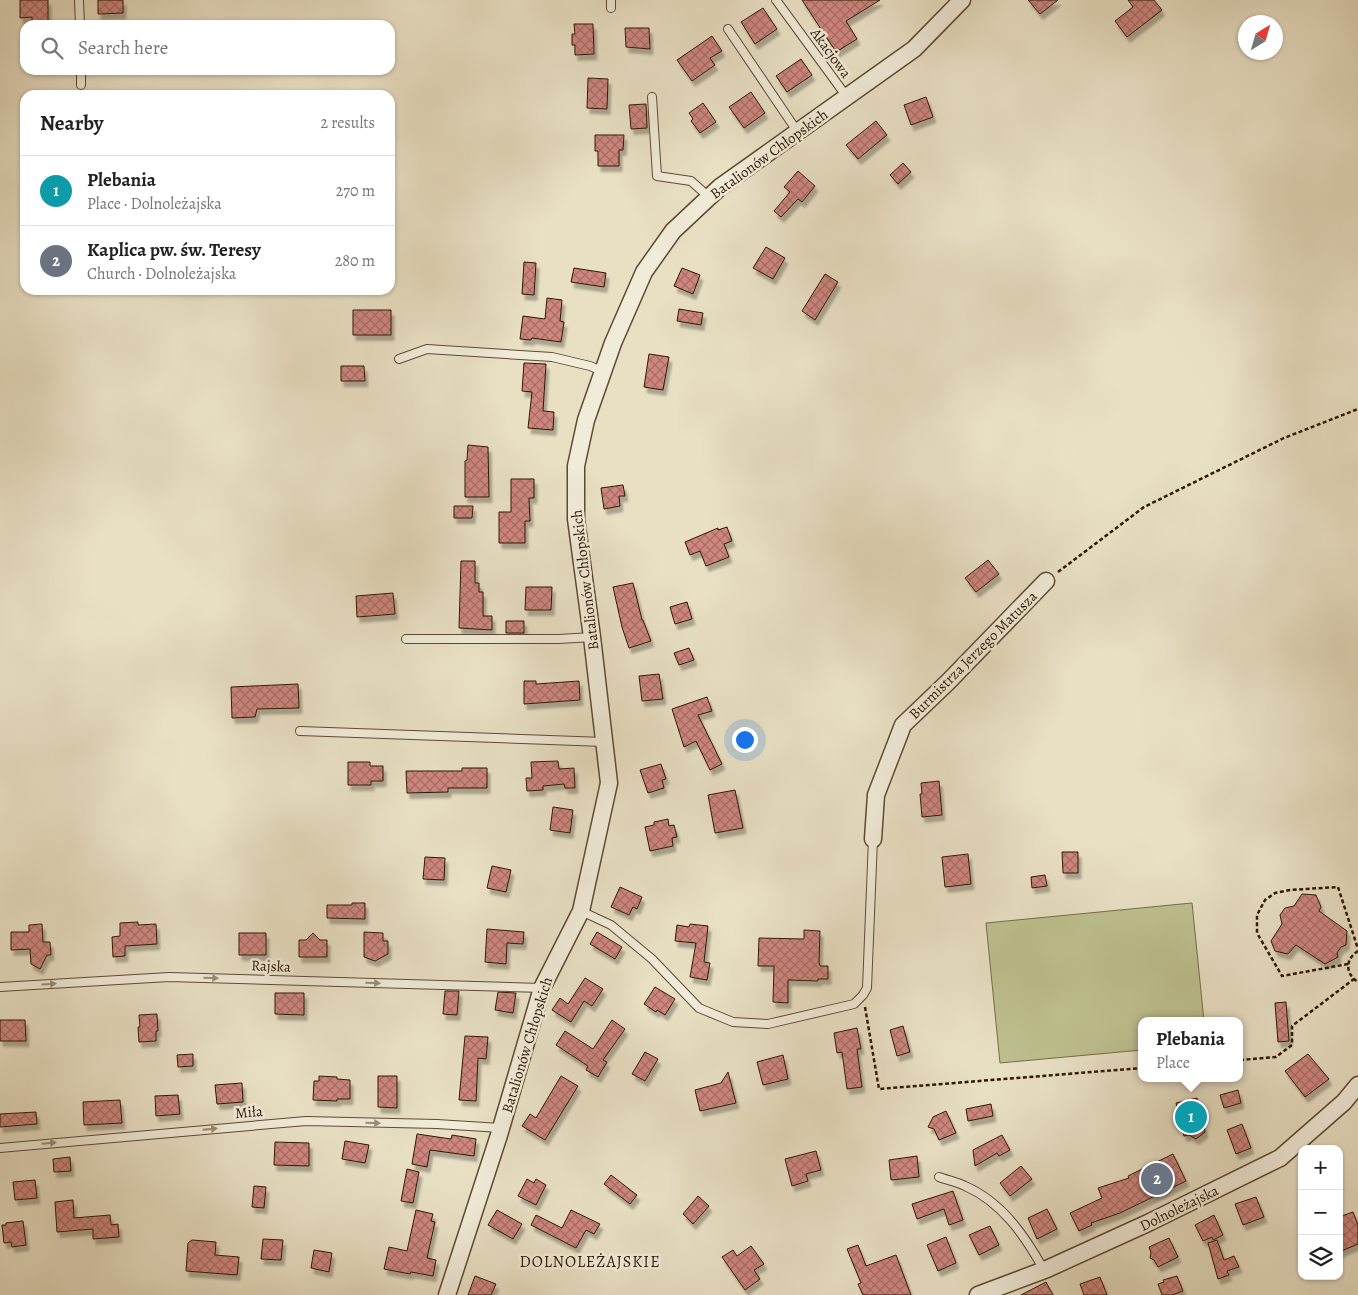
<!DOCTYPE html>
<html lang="en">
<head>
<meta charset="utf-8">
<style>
	:root { --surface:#fff; --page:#f6f6f6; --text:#222; --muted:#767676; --line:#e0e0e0; --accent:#8f2418 }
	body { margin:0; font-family:Alegreya,serif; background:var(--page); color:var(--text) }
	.controls { position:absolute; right:15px; bottom:15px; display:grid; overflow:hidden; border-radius:10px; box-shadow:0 1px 4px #0004 }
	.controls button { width:45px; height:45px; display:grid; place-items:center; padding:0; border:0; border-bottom:1px solid var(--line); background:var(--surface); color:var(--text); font:25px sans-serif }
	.compass { position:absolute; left:1238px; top:15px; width:45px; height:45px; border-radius:50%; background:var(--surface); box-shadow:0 1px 4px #0004; rotate:37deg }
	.you { position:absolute; left:744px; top:739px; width:18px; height:18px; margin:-12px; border:4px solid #fff; border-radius:50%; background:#1a73e8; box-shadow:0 0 0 8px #1a73e833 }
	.badge { display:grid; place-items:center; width:32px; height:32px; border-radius:50%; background:var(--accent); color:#fff; font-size:16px; font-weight:700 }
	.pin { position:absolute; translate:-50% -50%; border:2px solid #fff; box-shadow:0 1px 5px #0006 }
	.popup { position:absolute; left:1138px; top:1017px; width:105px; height:65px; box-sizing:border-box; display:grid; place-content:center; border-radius:10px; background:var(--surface); filter:drop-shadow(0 1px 4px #0005); font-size:16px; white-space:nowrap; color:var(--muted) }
	.popup b { font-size:19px; color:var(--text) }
	.popup::after { content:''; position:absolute; left:50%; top:100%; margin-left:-10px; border:10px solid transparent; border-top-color:var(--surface) }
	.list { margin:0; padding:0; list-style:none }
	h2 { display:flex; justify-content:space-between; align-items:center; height:65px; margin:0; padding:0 20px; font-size:21px }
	h2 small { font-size:16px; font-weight:400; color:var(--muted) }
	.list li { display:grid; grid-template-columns:32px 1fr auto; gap:15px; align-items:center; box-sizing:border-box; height:70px; padding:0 20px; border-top:1px solid var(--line) }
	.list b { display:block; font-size:19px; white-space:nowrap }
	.list p { margin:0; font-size:16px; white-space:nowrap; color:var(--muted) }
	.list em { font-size:16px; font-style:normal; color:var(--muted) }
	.icon { flex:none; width:28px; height:28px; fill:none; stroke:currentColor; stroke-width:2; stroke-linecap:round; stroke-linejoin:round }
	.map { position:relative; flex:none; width:1358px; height:1295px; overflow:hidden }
	.search { position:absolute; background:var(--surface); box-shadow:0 1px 4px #0004; left:20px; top:20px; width:375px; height:55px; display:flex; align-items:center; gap:12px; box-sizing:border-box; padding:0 18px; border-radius:15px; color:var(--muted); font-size:19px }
	.panel { position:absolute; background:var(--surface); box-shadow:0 1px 4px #0004; left:20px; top:90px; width:375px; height:205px; border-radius:15px }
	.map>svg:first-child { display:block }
	.garden { fill:#bec08f; stroke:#766c48 }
	.building { fill:url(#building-cross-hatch); stroke:#2e1900; filter:url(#shadow) }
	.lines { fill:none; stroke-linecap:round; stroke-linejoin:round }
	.lane-casing { stroke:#5d4b31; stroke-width:10 }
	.street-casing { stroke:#5d4b31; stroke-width:19 }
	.path { stroke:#2e1900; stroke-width:2.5; stroke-dasharray:4 2.5; stroke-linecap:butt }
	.lane { stroke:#f1ebd9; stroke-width:8 }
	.street { stroke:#f1ebd9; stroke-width:16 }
	.oneway { fill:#998c77 }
	.labels { text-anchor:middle; stroke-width:5; stroke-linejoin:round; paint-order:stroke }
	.street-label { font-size:15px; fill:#2e1900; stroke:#f1ebd9 }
	.neighbourhood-label { font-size:16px; letter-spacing:1px; fill:#2e1900; stroke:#f1ebd9 }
</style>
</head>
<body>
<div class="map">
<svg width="1358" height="1295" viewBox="0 0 1358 1295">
	<defs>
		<pattern id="building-cross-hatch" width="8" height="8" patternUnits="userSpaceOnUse" patternTransform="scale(1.25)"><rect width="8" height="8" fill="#cf867f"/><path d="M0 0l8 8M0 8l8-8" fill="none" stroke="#a86d66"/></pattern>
		<filter id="shadow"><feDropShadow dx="3" dy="5.5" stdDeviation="1" flood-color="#0004"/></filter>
	</defs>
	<rect width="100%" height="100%" fill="#e9e0c4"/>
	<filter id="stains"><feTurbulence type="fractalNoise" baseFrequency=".004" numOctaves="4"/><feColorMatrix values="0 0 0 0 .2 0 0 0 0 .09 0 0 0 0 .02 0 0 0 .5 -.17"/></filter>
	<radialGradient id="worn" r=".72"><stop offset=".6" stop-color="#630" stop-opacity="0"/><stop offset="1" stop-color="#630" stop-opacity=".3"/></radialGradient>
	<path class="garden" d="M1192,903L1204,1021H1142V1050L1000,1063L986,923Z"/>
	<path class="building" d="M20,0H48V21H32V17L20,18Z
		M98,0H123V13L98,14Z
		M802,0H880L846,21L857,39L836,52Z
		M1028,0H1058L1040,14Z
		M1128,0H1154L1162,10L1127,37L1115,21L1133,7Z
		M763,8L777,29L755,44L741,22Z
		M574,24H593L594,54L575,55V45H572V34H575Z
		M625,28H649L650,49L626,47Z
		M712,36L722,51L710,58L715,65L692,81L677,60Z
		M801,59L812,75L787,92L776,76Z
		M588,78L608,79L607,109L587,108Z
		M751,92L765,113L744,128L729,107Z
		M926,97L933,117L911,125L904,105Z
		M703,103L716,122L700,133L691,121L693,119L689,113Z
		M646,104L647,128L631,129L629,105Z
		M876,121L887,135L858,159L846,145Z
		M595,135H624L623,150H619V166H598V151H595Z
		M903,163L911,172L898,184L890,175Z
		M798,171L815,186L802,202L798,199L781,217L774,211L790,192L784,187Z
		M766,247L785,258L773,279L753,268Z
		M524,262L536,263L534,295L522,294Z
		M574,268L606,273L604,287L571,282Z
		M682,268L700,275L693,294L674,286Z
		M825,274L838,282L815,320L802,311Z
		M547,298L562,300L560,321L564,322L561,342L532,338L531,340L520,339L523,316L545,319Z
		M679,309L703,313L701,325L677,321Z
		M353,310H391V335H353Z
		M649,354L669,357L663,390L644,387Z
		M524,363L546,364L543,411L554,412L553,430L528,428L532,392L522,391Z
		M341,366H364L365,381H341Z
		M468,445L488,447L489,497H465V461L467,460Z
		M511,479H534V498H529L530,521H525V543H499V512H511Z
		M623,485L625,496H619L620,506L604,509L601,488Z
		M454,506H473L472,518H454Z
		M727,527L732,541L724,544L729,557L706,566L700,551L690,555L685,542L718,528V530Z
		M988,560L999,574L976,592L965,578Z
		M461,561H475V583H479V592H483V616H492V630L459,628Z
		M633,583L642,620H643L651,641L629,648L622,627L613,587Z
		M526,587H552L551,610H525Z
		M393,593L395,614L357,617L356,596Z
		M687,602L692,619L675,624L670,607Z
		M506,621H524V633H506Z
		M689,648L694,660L679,665L674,653Z
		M659,674L663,699L642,701L639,676Z
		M524,681H536V684L579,681L580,700L524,704Z
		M298,684L299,708L257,709L255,717L232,718L231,687Z
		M707,697L712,711L698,715L722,764L710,770L696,741L684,747L672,709Z
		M558,761L559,769L574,768L575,788H565L564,784L543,786V790L527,791L526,778H532L531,762Z
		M348,762H370V766H383V781H371V785H348Z
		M661,764L666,779L662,780L664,788L648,793L640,770Z
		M462,768H487V788H448V792L407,793L406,771H462Z
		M939,781L942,815L922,817L920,794H922L921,783Z
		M735,790L743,828L715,833L708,795Z
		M553,807L573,810L570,833L550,830Z
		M668,819L669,826L674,825L677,837L672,838L673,846L650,851L645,827L654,825V822Z
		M1062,852H1078V873H1063Z
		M968,854L971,884L945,887L942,857Z
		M425,857L445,858L444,880L423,879Z
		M492,866L511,870L506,892L487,888Z
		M1045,875L1047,886L1032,888L1031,877Z
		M620,887L642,897L637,909L633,907L629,915L611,907Z
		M1302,894L1316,895L1321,907L1319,911L1347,931L1346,945L1341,947L1337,953L1338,957L1325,964L1296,945L1288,954L1275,951L1271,941L1282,924L1280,915L1285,908L1294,906Z
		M352,903H365V919L327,918V905H352Z
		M138,922V925L156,924L157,944L125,946V956L113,957L112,937L120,936V923Z
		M42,924L43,942H50L51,955H47L40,969L31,964L30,949L11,950V932H29V925Z
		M690,924L708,926L704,962L710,963L707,980L690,977L696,943L675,941L677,925L689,927Z
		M487,929L524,932L523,944L507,943L506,964L485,962Z
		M804,930L820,931L819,962L820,966H828V979H818V981L788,980V1003L773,1002L774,966H758L759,938L804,939Z
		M364,932L383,933V941H388V954L375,961L364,957Z
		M597,932L622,947L615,959L590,944Z
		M239,933H266V955H239Z
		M313,933L320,940H327V957H299V940H306Z
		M585,978L603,989L592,1006L584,1001L571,1022L552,1010L560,998L568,1004Z
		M655,987L675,999L665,1015L657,1010L656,1012L644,1004Z
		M445,991H459L457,1015L443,1014Z
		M498,992L516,993L513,1013L495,1010Z
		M275,993H304V1015L275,1014Z
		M1286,1002L1289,1041L1278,1042L1275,1003Z
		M157,1014L158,1031H156V1041L139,1042L138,1027H140L139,1015Z
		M0,1020H25L26,1041H0Z
		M612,1020L625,1029L603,1060L607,1062L598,1077L586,1070L588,1066L556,1045L565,1031L593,1049Z
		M903,1026L910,1052L897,1056L890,1030Z
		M857,1028L861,1049H857L862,1087L847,1089L842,1052L837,1053L834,1033Z
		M465,1036L488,1037L486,1059L478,1058L476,1101L459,1100Z
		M645,1052L658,1059L645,1081L632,1074Z
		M193,1054V1066L178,1067L177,1055Z
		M1308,1054L1329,1079L1305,1097L1285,1071Z
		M783,1055L788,1079L763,1085L757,1062Z
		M728,1072L736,1103L700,1111L695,1090L721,1083Z
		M319,1076L337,1077V1079L350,1080V1099H337V1101L313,1100L314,1081H319Z
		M378,1076H397V1108L378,1107Z
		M561,1076L578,1086L545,1140L522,1126L530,1114L536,1118Z
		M242,1083L243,1102L217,1104L215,1085Z
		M1238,1090L1241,1103L1224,1108L1220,1095Z
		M178,1095L180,1114L156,1116L155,1096Z
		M1197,1098L1205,1132L1196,1139L1189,1135L1184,1136L1176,1103Z
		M120,1100L122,1123L84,1125L83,1102Z
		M991,1104L993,1116L968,1121L966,1109Z
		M946,1111L956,1133L939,1140L934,1129L928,1127L933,1117Z
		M36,1112L37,1124L0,1127V1114Z
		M1242,1124L1251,1148L1236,1154L1227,1130Z
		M417,1134L451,1139L452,1135L476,1139L474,1156L430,1150L427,1167L412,1164Z
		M1002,1135L1010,1150L999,1156L997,1153L975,1166L973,1150Z
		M345,1141L369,1145L365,1163L342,1159Z
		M275,1142L309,1143V1166L274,1165Z
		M816,1151L821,1170L806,1174L808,1181L792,1186L785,1159Z
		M1173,1154L1186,1181L1120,1213L1091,1223L1092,1225L1079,1231L1070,1213L1102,1198L1098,1188L1129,1178L1128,1176Z
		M917,1156L919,1177L891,1180L889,1160Z
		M70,1157L71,1171L54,1172L53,1159Z
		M1021,1166L1032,1179L1010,1196L1000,1183Z
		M407,1169L419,1172L413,1203L401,1201Z
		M611,1175L637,1195L630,1204L604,1184Z
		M527,1179L534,1183L536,1179L546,1185L536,1205L518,1196Z
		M35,1180L37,1198L15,1200L13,1182Z
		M254,1186L266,1187L264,1208L252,1207Z
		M953,1191L963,1220L949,1225L944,1209L917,1219L912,1204Z
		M698,1196L709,1206L693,1224L683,1214Z
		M1256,1197L1264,1217L1243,1225L1235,1204Z
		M73,1200L74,1218L110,1215L111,1225L118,1224L119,1237L93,1239V1229L57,1232L55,1202Z
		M1047,1209L1057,1229L1037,1239L1028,1218Z
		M416,1210L433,1214L431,1221L435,1222L427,1258L436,1260L433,1276L411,1272L410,1274L384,1269L389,1247L407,1251Z
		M497,1210L522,1224L513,1239L488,1225Z
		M571,1210L600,1224L594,1234L586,1230L576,1248L531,1225L536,1215L562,1228Z
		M1353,1212L1358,1225V1244L1339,1252V1217Z
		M1214,1215L1223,1235L1213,1240L1212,1237L1203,1241L1195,1225Z
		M23,1221L26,1245L12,1247L11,1242L4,1243L2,1225H6V1223Z
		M990,1226L999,1245L979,1255L969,1235Z
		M946,1237L956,1263L938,1271L927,1245Z
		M1169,1238L1178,1257L1158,1267L1154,1260L1150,1258L1151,1253L1149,1247Z
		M263,1239L283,1240L281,1260L261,1259Z
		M192,1240L216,1242L215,1255L239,1257L237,1275L186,1271L188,1243Z
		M1217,1240L1224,1260L1234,1256L1239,1267L1227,1271L1229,1275L1218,1279L1208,1243Z
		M858,1245L866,1266L896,1255L911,1295H863L858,1284L861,1283L847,1249Z
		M751,1246L764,1264L754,1270L760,1279L745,1290L722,1257L733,1250L737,1256Z
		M314,1250L332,1253L329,1272L311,1268Z
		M475,1276L496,1284L491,1295H468Z
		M1177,1276L1183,1291L1172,1295H1162L1158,1284L1164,1282L1163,1280Z
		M1100,1277L1107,1295H1084L1080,1284Z
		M1046,1282L1053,1295H1021Z"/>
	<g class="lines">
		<g class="lane-casing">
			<path id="lane" d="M79,0L80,25
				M611,0V8
				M776,0L847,97
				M728,29L797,131
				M81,70V85
				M652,97L657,176L691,181L709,197
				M399,359L427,349L552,357L590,366L602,371
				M406,639H559L592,637
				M300,731L604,742
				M581,911L611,925L652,959L699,1008L733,1022L768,1024L854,1004L863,995L867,988L873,839
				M0,987L169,977L542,988
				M0,1148L306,1121L437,1124L501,1128
				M939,1177C947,1180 957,1182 965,1186C1002,1202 1025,1236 1044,1270"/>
		</g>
		<g class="street-casing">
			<path id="street" d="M873,839L876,795L903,725L948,682L1046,581
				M447,1295L499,1135L542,988L581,911L609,783L592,637L576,519V466L586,420L613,343L644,272L673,231L720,187L914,49L962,0
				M978,1295L1047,1269L1148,1223L1280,1158L1344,1102L1358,1085"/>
		</g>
		<path class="path" d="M1058,572L1144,507L1284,438L1358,409
			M1358,951C1345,959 1345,974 1358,982
			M1348,964L1282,976L1257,933V915L1265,900L1275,893L1290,890L1338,887L1358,949
			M865,1007L879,1089L1142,1068
			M1240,1060L1276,1057L1292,1045V1026L1354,979"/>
		<use href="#lane" class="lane"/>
		<use href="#street" class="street"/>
	</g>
	<defs><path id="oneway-solid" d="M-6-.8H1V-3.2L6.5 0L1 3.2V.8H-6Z" transform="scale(1.25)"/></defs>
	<g class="oneway">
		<use href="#oneway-solid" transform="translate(211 978) rotate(2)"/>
		<use href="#oneway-solid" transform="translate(373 983) rotate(2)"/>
		<use href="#oneway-solid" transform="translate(49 984) rotate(-3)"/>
		<use href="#oneway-solid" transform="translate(373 1123) rotate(1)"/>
		<use href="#oneway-solid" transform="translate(210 1129) rotate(-5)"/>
		<use href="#oneway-solid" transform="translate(49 1143) rotate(-5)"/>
	</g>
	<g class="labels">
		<g class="street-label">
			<text transform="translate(831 53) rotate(54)" y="5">Akacjowa</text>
			<text transform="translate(769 154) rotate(-36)" y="5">Batalionów Chłopskich</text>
			<text transform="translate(585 580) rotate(-97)" y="5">Batalionów Chłopskich</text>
			<text transform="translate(973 655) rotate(-45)" y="5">Burmistrza Jerzego Matusza</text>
			<text transform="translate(271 966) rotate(2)" y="5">Rajska</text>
			<text transform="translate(527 1045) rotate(-73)" y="5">Batalionów Chłopskich</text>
			<text transform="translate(249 1112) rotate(-5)" y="5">Miła</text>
			<text transform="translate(1179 1208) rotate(-26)" y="5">Dolnoleżajska</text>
		</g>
		<g class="neighbourhood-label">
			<text x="590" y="1267">DOLNOLEŻAJSKIE</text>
		</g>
	</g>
	<rect width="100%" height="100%" filter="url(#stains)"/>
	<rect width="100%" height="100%" fill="url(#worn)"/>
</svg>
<div class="controls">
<button>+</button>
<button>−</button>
<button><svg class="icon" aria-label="layers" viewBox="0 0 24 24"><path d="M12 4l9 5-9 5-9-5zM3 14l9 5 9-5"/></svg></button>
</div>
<svg class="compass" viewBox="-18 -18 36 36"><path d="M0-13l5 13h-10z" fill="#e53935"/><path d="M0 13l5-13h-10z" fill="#767676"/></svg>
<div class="you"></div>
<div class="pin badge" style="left:1191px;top:1117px;background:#0f9aa8">1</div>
<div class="popup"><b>Plebania</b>Place</div>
<div class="pin badge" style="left:1157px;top:1179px;background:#6b7280">2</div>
<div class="search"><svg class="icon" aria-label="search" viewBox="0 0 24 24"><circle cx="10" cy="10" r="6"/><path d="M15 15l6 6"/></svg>Search here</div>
<section class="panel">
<h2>Nearby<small>2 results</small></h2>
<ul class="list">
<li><span class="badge" style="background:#0f9aa8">1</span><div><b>Plebania</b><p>Place · Dolnoleżajska</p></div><em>270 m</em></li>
<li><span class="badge" style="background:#6b7280">2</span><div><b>Kaplica pw. św. Teresy</b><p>Church · Dolnoleżajska</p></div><em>280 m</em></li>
</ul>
</section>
</div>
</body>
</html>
